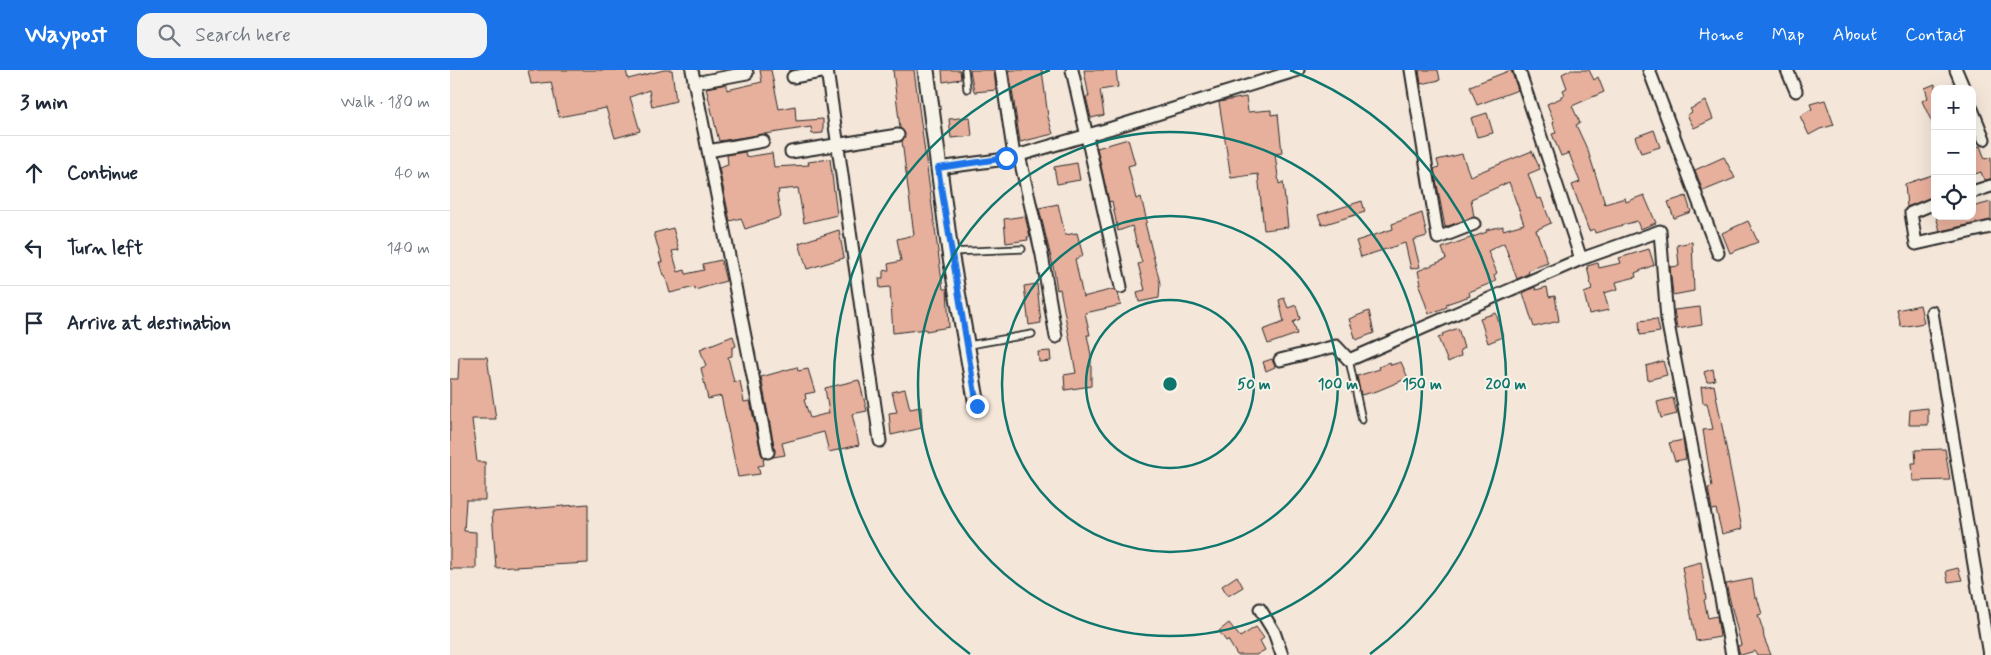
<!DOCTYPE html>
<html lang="en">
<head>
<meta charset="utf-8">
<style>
	:root { --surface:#fff; --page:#f2f2f3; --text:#1f2937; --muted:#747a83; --line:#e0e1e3; --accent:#1a73e8 }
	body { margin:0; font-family:Mynerve,sans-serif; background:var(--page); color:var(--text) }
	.controls { position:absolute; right:15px; top:15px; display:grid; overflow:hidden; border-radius:10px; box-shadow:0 5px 20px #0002 }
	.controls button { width:45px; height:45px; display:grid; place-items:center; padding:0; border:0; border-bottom:1px solid var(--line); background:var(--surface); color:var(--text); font:25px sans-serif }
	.stop { position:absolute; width:15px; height:15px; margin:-11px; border:4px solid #1a73e8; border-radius:50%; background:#fff }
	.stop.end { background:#1a73e8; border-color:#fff; box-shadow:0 1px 5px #0008 }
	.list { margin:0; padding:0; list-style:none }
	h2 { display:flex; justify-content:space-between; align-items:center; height:65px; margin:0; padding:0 20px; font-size:21px }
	h2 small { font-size:16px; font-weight:400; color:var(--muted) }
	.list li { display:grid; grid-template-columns:32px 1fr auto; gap:15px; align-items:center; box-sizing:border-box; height:75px; padding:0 20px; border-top:1px solid var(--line) }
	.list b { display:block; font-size:19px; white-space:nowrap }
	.list em { font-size:16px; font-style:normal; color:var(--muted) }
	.icon { flex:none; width:28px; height:28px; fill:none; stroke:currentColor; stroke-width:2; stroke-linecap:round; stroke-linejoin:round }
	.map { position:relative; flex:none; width:1541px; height:585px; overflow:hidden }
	header { display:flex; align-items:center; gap:30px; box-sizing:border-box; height:70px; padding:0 25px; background:var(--accent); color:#fff }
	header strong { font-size:24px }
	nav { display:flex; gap:28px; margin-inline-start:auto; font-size:18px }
	.search { width:350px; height:45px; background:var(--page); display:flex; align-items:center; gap:12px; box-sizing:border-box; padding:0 18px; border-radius:15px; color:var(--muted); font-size:19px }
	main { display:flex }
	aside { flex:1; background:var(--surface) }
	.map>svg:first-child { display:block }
	.building { fill:#e7b09c; stroke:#2b2b2b }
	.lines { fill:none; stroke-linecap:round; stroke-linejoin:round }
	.lane-casing { stroke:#2b2b2b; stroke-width:9 }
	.street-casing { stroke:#2b2b2b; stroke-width:15 }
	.secondary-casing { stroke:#2b2b2b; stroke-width:19 }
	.lane { stroke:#f7f3e8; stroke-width:5.5 }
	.street { stroke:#f7f3e8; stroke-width:11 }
	.secondary { stroke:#f7f3e8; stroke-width:15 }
	.route { stroke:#1a73e8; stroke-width:6 }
	.ring { fill:none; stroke:#0f766e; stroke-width:2.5 }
	.centre { fill:#0f766e; stroke:#f7f3e8; stroke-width:2.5 }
	.ring-label { font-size:15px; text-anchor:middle; font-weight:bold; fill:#0f766e; stroke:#f7f3e8; stroke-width:4; stroke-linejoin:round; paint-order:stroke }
</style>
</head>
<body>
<header>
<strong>Waypost</strong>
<div class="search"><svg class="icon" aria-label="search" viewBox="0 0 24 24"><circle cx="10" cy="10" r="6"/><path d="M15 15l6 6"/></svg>Search here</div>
<nav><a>Home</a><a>Map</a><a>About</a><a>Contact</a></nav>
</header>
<main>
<aside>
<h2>3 min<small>Walk · 180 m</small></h2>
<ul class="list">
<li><svg class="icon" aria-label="ahead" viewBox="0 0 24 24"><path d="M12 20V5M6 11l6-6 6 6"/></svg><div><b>Continue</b></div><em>40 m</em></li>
<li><svg class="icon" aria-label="left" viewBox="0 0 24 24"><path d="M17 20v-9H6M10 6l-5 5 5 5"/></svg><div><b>Turn left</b></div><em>140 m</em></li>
<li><svg class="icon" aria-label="arrive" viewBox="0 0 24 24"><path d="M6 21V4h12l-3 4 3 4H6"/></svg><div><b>Arrive at destination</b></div></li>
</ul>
</aside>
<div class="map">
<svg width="1541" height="585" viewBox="0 0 1541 585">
	<rect width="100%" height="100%" fill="#f4e6d9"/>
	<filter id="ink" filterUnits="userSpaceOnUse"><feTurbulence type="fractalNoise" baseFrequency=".02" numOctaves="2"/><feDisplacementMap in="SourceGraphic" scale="10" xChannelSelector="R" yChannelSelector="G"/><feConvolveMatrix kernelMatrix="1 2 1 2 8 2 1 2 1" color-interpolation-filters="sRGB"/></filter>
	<g filter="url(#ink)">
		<path class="building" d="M78,0H176L178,9L214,0H222L226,31L202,37L199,20L180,27L190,61L165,68L156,38L109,47L101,12L81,14Z
			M310,0H321L329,39L345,36L346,51L373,49V63L362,64L361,57L269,71L256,18L277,14V20L312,12Z
			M443,0H464L493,219H497L499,257L476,261V259L443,263L440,217L430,218L429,208H433V201L439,200L438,194L451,191L447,169L464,165L452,71L455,64L450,58Z
			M492,0H510L511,9L493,12Z
			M520,0H544L546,20L524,22Z
			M559,0H592L598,47L603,64L570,72Z
			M634,0H666L668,17L650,20L654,45L641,48L636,27H639Z
			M969,0H988L990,10L971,14Z
			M1061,0L1068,20L1027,35L1020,16Z
			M1120,0H1139L1144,10L1148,7L1154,22L1122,36L1130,53L1126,55L1138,81L1155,134L1175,128L1176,132L1194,125L1206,153L1190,159L1187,151L1145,163L1144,159L1139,161L1122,115L1130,112L1119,83L1111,86L1102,64L1106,63L1103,53L1104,52L1097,34L1111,28V26L1115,25L1113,20L1117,18L1112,4Z
			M1485,14V59L1472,31L1478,28L1475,18Z
			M796,27L798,42L821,40V45L828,44L832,83L825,84L829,114L833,112L838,157L814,160L808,104L781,108L769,32Z
			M1375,30L1384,55L1370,59L1359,65L1350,46L1362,39L1360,34Z
			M1256,31L1263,49L1244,58L1237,45L1242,42L1240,39Z
			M1037,43L1043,63L1027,67L1021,48Z
			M520,47L522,66L501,68L499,49Z
			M1204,60L1210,77L1191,83L1185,67Z
			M678,69L685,94L678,96L686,129L691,127L697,152L695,153L710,213L709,228L689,232L687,222L695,220L688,194L692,193L682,156L668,161L662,131L659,132L647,78Z
			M1530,76L1535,89L1541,87V109L1534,110L1531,102L1522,105V77Z
			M1082,81L1090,99L1078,104L1087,129L1091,128L1101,153L1086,160L1098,193L1078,200L1079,203L1067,209L1054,173L1038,181L1047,203L1044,205L1046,211L1019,222L1020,226L996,234L997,237L979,244L969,215L971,214L968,201L996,189L992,178L1037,162L1036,160L1053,156V160L1074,154L1059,112L1021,129L1024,147L995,157L984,99L989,97L987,90L1012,84L1020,106Z
			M295,82L296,87L322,83L324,97L359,95L358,92L380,89L387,145L354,153L348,118L328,120L329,123L327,124L331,147L295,159L291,148L280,151L269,98L278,95L277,85Z
			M1274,87L1285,108L1253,121L1245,100Z
			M627,93L630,110L607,114L604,97Z
			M1485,104V126L1457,137L1455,114Z
			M1236,126L1241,142L1224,148L1218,132Z
			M912,131L915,142L872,155L868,145Z
			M1541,132V150L1490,161L1486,146H1522V137Z
			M608,134L615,165L627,163L633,186L625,189L633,227L664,219L668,224L671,235L635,243L640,265H637L641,285V316L615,320L614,305L626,303L610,219L607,220L604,200L589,138Z
			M972,143L977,166L963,170L970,197L961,199L955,173L911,187L906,171L943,159L942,154Z
			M575,146L580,167H577L578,170L556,173L554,149Z
			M1298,151L1308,172L1280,183L1272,163Z
			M223,158L229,180L222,181L228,202L235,200L236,204L254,200L253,194L271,190L276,211L245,220V217L220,223L215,205H213L209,192H212L204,163Z
			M389,160L394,188L357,199L349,173Z
			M1242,172L1244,221L1223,225L1220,197L1229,196L1227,175Z
			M1199,179L1204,195L1185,203L1186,207L1166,212L1168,219L1154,223L1159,240L1139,244L1134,223L1142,220L1137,196L1148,193L1149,198L1171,193L1169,188Z
			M587,214L591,253L579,255L574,216Z
			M1085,217L1086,220L1097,217L1099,227L1105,226L1109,251L1084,257L1073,223Z
			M834,228L838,238L846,235L850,249L843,252L847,264L818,274L813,260L834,252L829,230Z
			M1470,235L1474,253L1451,257L1447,240Z
			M1250,237L1252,255L1227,259L1224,240Z
			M919,241L924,263L906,270L899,249Z
			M1046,243L1053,267L1038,273L1030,248Z
			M1207,249L1210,262L1190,265L1189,251Z
			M1008,258L1014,278L1010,280L1011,286L998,292L988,268L993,266L992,264Z
			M283,266L286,276L282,278V286L278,287L284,312L290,311L294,332L300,331L311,383L315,389H313L314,395L308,396L310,404L288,407L271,326L258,329L251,298L256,296L250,279Z
			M600,281L601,291L589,292L588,282Z
			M9,287H37L46,349H22L27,392H35V430H16L14,461L26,462V499H0V309H8Z
			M822,289L825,297L816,301L813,292Z
			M1213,291L1217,305L1198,310L1196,296Z
			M940,292L941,295L951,292L958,308L927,321L911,325L907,306L930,299L929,297Z
			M347,297L348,301L358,299L365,322L355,324L356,329L354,330L360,348L379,343L375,318L409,310L417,341L402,344L409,375L379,382L374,362L332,373L335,385L323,387L325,381L311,307Z
			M1263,299L1265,310L1257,312L1254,302Z
			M1264,315L1292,459L1272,464L1266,439L1262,440L1258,418L1262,417L1253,360L1263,359L1257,333H1253L1251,317Z
			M455,319L460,339L471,337L472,358L441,365L439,343L447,342L442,322Z
			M1223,328L1227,344L1211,348L1207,332Z
			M1478,338V355H1459L1460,340Z
			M1233,370L1236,389L1225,391L1219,373Z
			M1495,379L1500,410L1463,411L1462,393H1466L1465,380Z
			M138,434V493L46,498L42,442Z
			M1251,492L1256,529L1254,530L1258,548L1267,546L1270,567L1246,571L1232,497Z
			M1508,498L1512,510L1498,512L1496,501Z
			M787,506L793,517L778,526L772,516Z
			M1302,509L1305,528L1307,527L1312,544L1308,545L1313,560L1314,568L1321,585H1307L1305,581L1291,585L1288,579V576L1291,575L1276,514Z
			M779,553L790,567L806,557L814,568L810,571L815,580L806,585H787L778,570L776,571L769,561Z"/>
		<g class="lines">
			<g class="lane-casing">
				<path id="lane" d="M515,0L517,19
					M500,182L572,179
					M519,275L582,264
					M899,290L912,350"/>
			</g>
			<g class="street-casing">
				<path id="street" d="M242,0L318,382
					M377,0L430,371
					M551,0L564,86
					M622,0L671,217
					M961,0L988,168L1024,154
					M1069,0L1131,189L1210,161L1217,249L1282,585
					M1199,0L1268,183
					M1337,0L1346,21
					M1506,0L1514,19
					M343,7L377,1
					M244,13L297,3
					M1522,39L1534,69
					M258,81L313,71
					M341,82L448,65
					M569,85L592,185L606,267
					M488,98L556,89L662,58L848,0
					M1522,122L1541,116
					M1485,133L1461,143L1466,174L1541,157
					M1482,242L1539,585
					M830,290L886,276L899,290L1131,189
					M810,539L824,562L832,585"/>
			</g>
			<g class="secondary-casing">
				<path id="secondary" d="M476,0L500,182L527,335"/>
			</g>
			<use href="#lane" class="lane"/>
			<use href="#street" class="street"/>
			<use href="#secondary" class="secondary"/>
		</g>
	</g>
	<g class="lines" filter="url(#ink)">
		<path class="route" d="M527,336L488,98L556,88"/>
	</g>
	<g class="ring">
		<circle cx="720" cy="314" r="84"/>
		<circle cx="720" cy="314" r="168"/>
		<circle cx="720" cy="314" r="252"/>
		<path d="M520 584A336 336 0 0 1 600 0M840 0A336 336 0 0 1 920 584"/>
	</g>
	<circle cx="720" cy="314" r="8" class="centre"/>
	<g class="ring-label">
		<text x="804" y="319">50 m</text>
		<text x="888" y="319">100 m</text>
		<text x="972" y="319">150 m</text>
		<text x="1056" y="319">200 m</text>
	</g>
</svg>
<div class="controls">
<button>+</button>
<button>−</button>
<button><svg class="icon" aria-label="locate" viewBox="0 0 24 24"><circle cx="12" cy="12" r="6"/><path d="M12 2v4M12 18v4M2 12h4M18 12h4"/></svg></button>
</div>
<div class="stop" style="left:556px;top:88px"></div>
<div class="stop end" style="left:527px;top:336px"></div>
</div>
</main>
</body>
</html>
